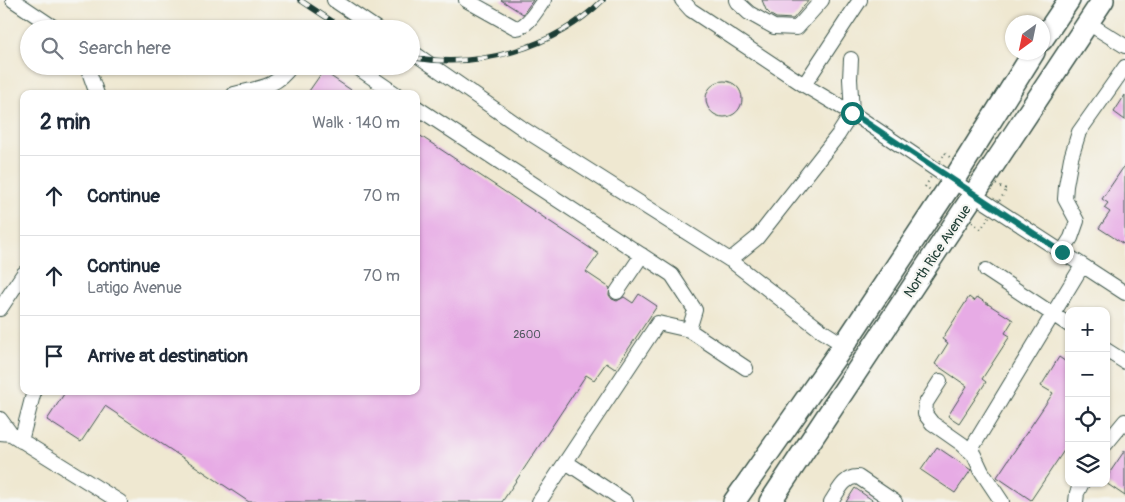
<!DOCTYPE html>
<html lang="en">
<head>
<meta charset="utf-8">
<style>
	:root { --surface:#fff; --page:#f2f2f3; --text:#1f2937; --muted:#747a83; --line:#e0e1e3 }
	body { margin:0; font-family:Pangolin,sans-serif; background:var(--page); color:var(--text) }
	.controls { position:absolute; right:15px; bottom:15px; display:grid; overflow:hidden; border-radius:10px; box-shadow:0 1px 4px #0004 }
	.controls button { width:45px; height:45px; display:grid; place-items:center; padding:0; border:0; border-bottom:1px solid var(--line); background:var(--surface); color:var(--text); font:25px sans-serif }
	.compass { position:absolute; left:1005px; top:15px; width:45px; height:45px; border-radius:50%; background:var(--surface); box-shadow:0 1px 4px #0004; rotate:213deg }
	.stop { position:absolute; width:15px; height:15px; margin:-11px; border:4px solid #0f766e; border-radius:50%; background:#fff }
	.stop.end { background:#0f766e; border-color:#fff; box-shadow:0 1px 5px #0008 }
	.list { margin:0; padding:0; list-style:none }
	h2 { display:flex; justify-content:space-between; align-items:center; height:65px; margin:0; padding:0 20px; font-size:21px }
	h2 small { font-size:16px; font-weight:400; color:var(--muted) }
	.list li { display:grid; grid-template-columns:32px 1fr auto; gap:15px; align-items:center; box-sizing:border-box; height:80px; padding:0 20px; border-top:1px solid var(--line) }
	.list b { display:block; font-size:19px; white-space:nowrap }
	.list p { margin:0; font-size:16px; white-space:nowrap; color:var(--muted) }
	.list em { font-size:16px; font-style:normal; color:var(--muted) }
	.icon { flex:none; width:28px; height:28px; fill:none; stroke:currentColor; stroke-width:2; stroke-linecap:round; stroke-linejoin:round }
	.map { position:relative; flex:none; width:1125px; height:502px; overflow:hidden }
	.search { position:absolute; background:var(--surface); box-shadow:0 1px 4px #0004; left:20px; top:20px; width:400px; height:55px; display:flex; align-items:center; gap:12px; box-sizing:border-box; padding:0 18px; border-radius:28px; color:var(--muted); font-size:19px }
	.panel { position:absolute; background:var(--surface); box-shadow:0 1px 4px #0004; left:20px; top:90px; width:400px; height:305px; border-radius:10px }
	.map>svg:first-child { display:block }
	.building { fill:#e7abe5 }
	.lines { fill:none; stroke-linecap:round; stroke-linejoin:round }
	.minor-casing { stroke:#3e574c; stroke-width:16 }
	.highway-casing { stroke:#3e574c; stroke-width:24 }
	.path { stroke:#3e574c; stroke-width:2; stroke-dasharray:1 4; stroke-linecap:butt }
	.minor { stroke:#fff; stroke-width:14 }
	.highway { stroke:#fff; stroke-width:21 }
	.rail-casing { stroke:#1f3d34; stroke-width:5.5 }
	.rail { stroke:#f6f6f2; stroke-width:4; stroke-dasharray:11; stroke-linecap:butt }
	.route { stroke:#0f766e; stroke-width:6 }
	.labels { text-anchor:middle; stroke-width:4.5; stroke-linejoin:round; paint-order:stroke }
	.number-label { font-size:11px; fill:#515860 }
	.street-label { font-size:14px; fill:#1f3d34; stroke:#f6f6f2 }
</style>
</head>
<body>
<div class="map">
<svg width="1125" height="502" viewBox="0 0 1125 502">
	<rect width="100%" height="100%" fill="#f6f6f2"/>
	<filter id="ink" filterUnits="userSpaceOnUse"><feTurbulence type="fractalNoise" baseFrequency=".02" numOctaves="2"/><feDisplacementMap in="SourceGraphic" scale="10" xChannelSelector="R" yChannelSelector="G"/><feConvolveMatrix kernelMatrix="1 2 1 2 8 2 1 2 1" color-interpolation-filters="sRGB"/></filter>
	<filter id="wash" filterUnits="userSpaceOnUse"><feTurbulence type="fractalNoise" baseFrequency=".0096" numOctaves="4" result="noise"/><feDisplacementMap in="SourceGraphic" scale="20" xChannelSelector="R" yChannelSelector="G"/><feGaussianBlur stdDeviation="1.12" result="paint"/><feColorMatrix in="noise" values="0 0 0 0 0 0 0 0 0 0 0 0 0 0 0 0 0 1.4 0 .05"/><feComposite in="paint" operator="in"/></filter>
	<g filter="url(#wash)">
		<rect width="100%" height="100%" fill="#efe8d1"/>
		<g id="blocks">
			<path class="building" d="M501,0H533L523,14Z
				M762,0H809L793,19L776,18L771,15L766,10Z
				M323,71L357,94H307Z
				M706 99a18 18 0 1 1 36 0a18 18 0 1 1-36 0Z
				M1125,95V120L1114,112Z
				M416,133L599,254L586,272L610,288L609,295L612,299L617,301L624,297L633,303L639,294L657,306L615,369L606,363L594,380L586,375L502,502H249L105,406L81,442L47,420L66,391H416Z
				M1125,165V245L1099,228L1110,212L1104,208L1108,203L1102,199Z
				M969,297L974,301L977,297L1013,320L1005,333L1010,336L982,379L986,382L959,423L948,416L967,386L935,364L948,343L942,339Z
				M1059,357L1069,364V443L1031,500L997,477L1053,393L1041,386Z
				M937,447L971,470L955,493L921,470Z
				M1125,450V496L1106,483V478Z
				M855,488L875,502H846Z"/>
		</g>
	</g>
	<g filter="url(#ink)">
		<use href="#blocks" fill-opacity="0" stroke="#3e574c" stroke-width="1"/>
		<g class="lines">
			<g class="minor-casing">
				<path id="minor" d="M13,0L56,29
					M334,0L377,29
					M466,0L516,28C528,27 537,9 544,0
					M682,0L691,10L804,85L858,117L953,181L1125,293
					M736,0L737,2L749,13L774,27L797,28L822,0
					M1088,23L1125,46
					M411,51L525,130L730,260L822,331L844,345
					M87,66L97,94
					M355,66L396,94
					M804,85L860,0
					M234,94C258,88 276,88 291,66
					M416,107L672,275L695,310L689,330L658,323L539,502
					M1062,252L1071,238L1077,221L1065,199L1066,186L1071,158L1079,132L1125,67
					M730,260L757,238L838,135L852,113L850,79L851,59
					M986,270L1069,325
					M617,292L642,255
					M0,309L24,273
					M689,330L746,368
					M1106,350L1125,362
					M940,381L926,403L925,414L932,423L962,444L974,455L982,472L1002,502
					M0,419L11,434
					M0,433L11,434L120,502
					M21,441L34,391
					M1106,444L1125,421
					M970,451L1082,266
					M566,462L626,502
					M831,502C838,492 844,476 858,477L895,502
					M1076,502L1077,493L1082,483"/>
			</g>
			<g class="highway-casing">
				<path id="highway" d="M1042,40L1069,0
					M734,502L844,345L953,181L1034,52
					M770,502L1103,0"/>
			</g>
			<path class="path" d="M945,153L952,159L1002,188L1007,189L981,229L931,190L925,187Z"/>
			<use href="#minor" class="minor"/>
			<use href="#highway" class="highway"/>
			<g class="rail-casing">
				<path id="rail" d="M300,0L344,29
					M411,57C478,70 554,48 603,0"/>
			</g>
			<use href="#rail" class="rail"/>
		</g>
	</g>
	<g class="lines" filter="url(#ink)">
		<path class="route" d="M852,113L1062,252"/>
	</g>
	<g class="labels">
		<g class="number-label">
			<text x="527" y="338">2600</text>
		</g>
		<g class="street-label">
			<text transform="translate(937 251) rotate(-56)" y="5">North Rice Avenue</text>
		</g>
	</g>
</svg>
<div class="controls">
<button>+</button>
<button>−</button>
<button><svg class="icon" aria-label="locate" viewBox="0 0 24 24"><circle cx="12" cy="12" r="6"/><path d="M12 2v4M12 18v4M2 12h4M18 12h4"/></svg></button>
<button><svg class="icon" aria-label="layers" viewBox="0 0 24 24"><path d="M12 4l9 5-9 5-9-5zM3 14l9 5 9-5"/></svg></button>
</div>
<svg class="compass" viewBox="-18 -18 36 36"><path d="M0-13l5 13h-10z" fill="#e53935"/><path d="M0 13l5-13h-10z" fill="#747a83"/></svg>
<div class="stop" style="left:852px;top:113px"></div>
<div class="stop end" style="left:1062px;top:252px"></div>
<div class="search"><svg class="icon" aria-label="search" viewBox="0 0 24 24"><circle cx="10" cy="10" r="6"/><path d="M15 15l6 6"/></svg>Search here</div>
<section class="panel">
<h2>2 min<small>Walk · 140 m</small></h2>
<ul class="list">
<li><svg class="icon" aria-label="ahead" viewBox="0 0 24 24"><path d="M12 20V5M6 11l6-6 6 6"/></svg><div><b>Continue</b></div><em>70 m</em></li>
<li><svg class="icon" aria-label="ahead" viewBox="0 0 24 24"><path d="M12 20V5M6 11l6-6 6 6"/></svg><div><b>Continue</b><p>Latigo Avenue</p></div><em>70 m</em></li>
<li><svg class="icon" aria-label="arrive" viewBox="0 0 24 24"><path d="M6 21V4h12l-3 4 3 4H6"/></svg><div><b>Arrive at destination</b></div></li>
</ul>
</section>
</div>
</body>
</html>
